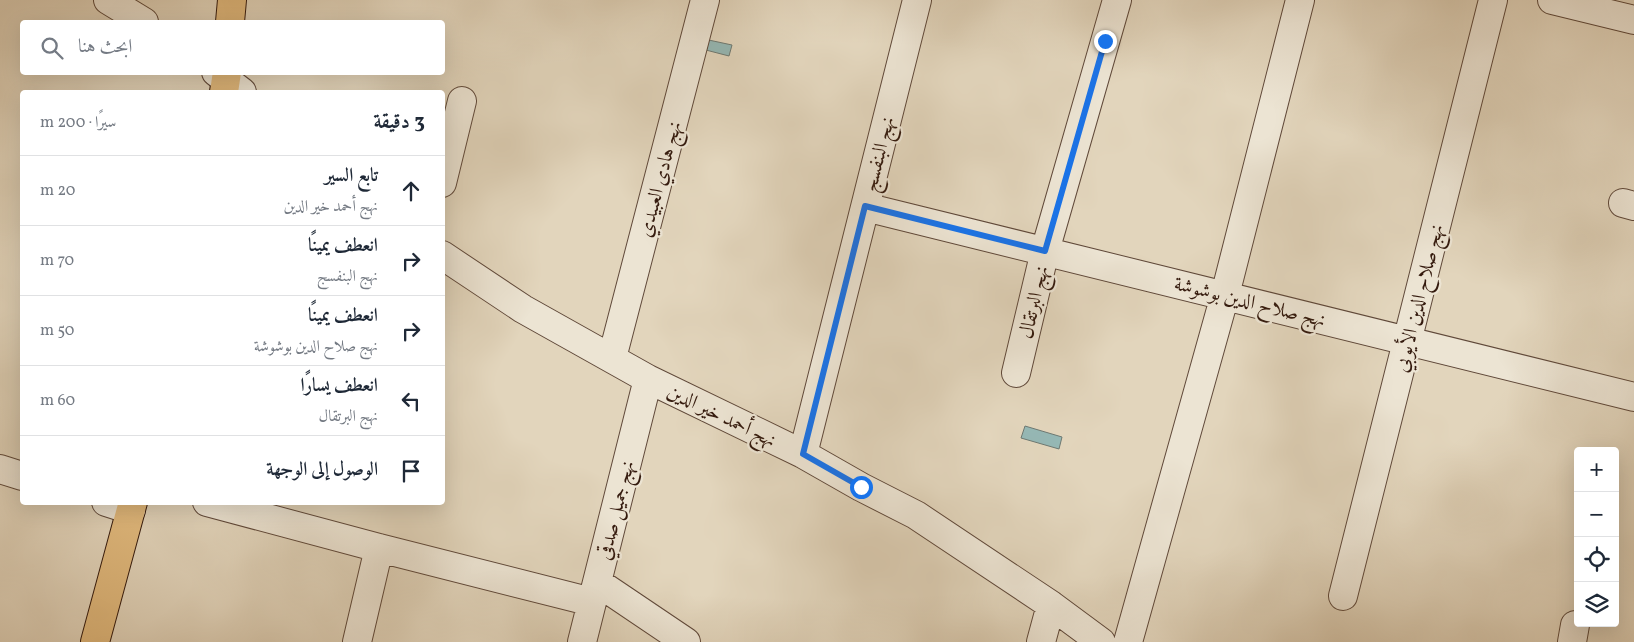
<!DOCTYPE html>
<html lang="ar">
<head>
<meta charset="utf-8">
<style>
	:root { --surface:#fff; --page:#f2f2f3; --text:#1f2937; --muted:#747a83; --line:#e0e1e3 }
	body { margin:0; font-family:Vollkorn,Amiri,serif; background:var(--page); color:var(--text); direction:rtl }
	.controls { position:absolute; right:15px; bottom:15px; display:grid; overflow:hidden; border-radius:5px; box-shadow:0 5px 20px #0002 }
	.controls button { width:45px; height:45px; display:grid; place-items:center; padding:0; border:0; border-bottom:1px solid var(--line); background:var(--surface); color:var(--text); font:25px sans-serif }
	.stop { position:absolute; width:15px; height:15px; margin:-11px; border:4px solid #1a73e8; border-radius:50%; background:#fff }
	.stop.end { background:#1a73e8; border-color:#fff; box-shadow:0 1px 5px #0008 }
	.list { margin:0; padding:0; list-style:none }
	h2 { display:flex; justify-content:space-between; align-items:center; height:65px; margin:0; padding:0 20px; font-size:21px }
	h2 small { font-size:16px; font-weight:400; color:var(--muted) }
	.list li { display:grid; grid-template-columns:32px 1fr auto; gap:15px; align-items:center; box-sizing:border-box; height:70px; padding:0 20px; border-top:1px solid var(--line) }
	.list b { display:block; font-size:19px; white-space:nowrap }
	.list p { margin:0; font-size:16px; white-space:nowrap; color:var(--muted) }
	.list em { font-size:16px; font-style:normal; color:var(--muted) }
	.icon { flex:none; width:28px; height:28px; fill:none; stroke:currentColor; stroke-width:2; stroke-linecap:round; stroke-linejoin:round }
	.map { position:relative; flex:none; width:1634px; height:642px; overflow:hidden; direction:ltr }
	.search { position:absolute; background:var(--surface); box-shadow:0 5px 20px #0002; left:20px; top:20px; width:425px; height:55px; display:flex; align-items:center; gap:12px; box-sizing:border-box; padding:0 18px; border-radius:5px; color:var(--muted); font-size:19px }
	.panel { position:absolute; background:var(--surface); box-shadow:0 5px 20px #0002; left:20px; top:90px; width:425px; height:415px; border-radius:5px; direction:rtl }
	.map>svg:first-child { display:block }
	.water { fill:#95b8b5; stroke:#6e7972 }
	.lines { fill:none; stroke-linecap:round; stroke-linejoin:round }
	.minor-casing { stroke:#60493a; stroke-width:30 }
	.major-casing { stroke:#341a0e; stroke-width:30 }
	.minor { stroke:#ece4d3; stroke-width:28 }
	.major { stroke:#e1ba7e; stroke-width:28 }
	.route { stroke:#1a73e8; stroke-width:6 }
	.labels { text-anchor:middle; stroke-width:4.5; stroke-linejoin:round; paint-order:stroke }
	.street-label { font-size:20px; fill:#341a0e; stroke:#ece4d3 }
</style>
</head>
<body>
<div class="map">
<svg width="1634" height="642" viewBox="0 0 1634 642">
	<rect width="100%" height="100%" fill="#e2d5bc"/>
	<filter id="stains"><feTurbulence type="fractalNoise" baseFrequency=".004" numOctaves="4"/><feColorMatrix values="0 0 0 0 .2 0 0 0 0 .09 0 0 0 0 .02 0 0 0 .5 -.17"/></filter>
	<radialGradient id="worn" r=".72"><stop offset=".6" stop-color="#630" stop-opacity="0"/><stop offset="1" stop-color="#630" stop-opacity=".3"/></radialGradient>
	<path class="water" d="M704,39L732,45L729,56L702,49Z
		M1025,426L1062,437L1059,449L1021,438Z"/>
	<g class="lines">
		<g class="minor-casing">
			<path id="minor" d="M108,0L144,22
				M1552,0L1634,20
				M216,72L242,92
				M442,183L462,101
				M1623,203L1634,206
				M865,207L1634,397
				M442,255L523,309L648,379L803,454L861,487L916,515L1051,605L1101,642
				M612,358L705,0
				M1016,373L1045,251L1117,0
				M803,454L917,0
				M0,469L22,476
				M106,502L131,510
				M207,502L379,548L592,602
				M597,582L686,642
				M1343,596L1493,0
				M357,642L379,548
				M582,642L648,379
				M1041,642L1051,605
				M1128,642L1225,295L1300,0
				M1572,642L1575,625"/>
		</g>
		<g class="major-casing">
			<path id="major" d="M230,22L232,0
				M224,92L227,72
				M95,642L133,502"/>
		</g>
		<use href="#minor" class="minor"/>
		<use href="#major" class="major"/>
	</g>
	<g class="lines">
		<path class="route" d="M861,487L803,454L865,206L1045,251L1105,41"/>
	</g>
	<g class="labels">
		<g class="street-label">
			<text transform="translate(878 154) rotate(-76)" y="7">نهج البنفسج</text>
			<text transform="translate(659 179) rotate(-75)" y="7">نهج هادي العبيدي</text>
			<text transform="translate(1418 298) rotate(-76)" y="7">نهج صلاح الدين الأيوبي</text>
			<text transform="translate(1250 301) rotate(14)" y="7">نهج صلاح الدين بوشوشة</text>
			<text transform="translate(1033 302) rotate(-77)" y="7">نهج البرتقال</text>
			<text transform="translate(722 415) rotate(26)" y="7">نهج أحمد خير الدين</text>
			<text transform="translate(615 510) rotate(-76)" y="7">نهج جميل صدقي</text>
		</g>
	</g>
	<rect width="100%" height="100%" filter="url(#stains)"/>
	<rect width="100%" height="100%" fill="url(#worn)"/>
</svg>
<div class="controls">
<button>+</button>
<button>−</button>
<button><svg class="icon" aria-label="locate" viewBox="0 0 24 24"><circle cx="12" cy="12" r="6"/><path d="M12 2v4M12 18v4M2 12h4M18 12h4"/></svg></button>
<button><svg class="icon" aria-label="layers" viewBox="0 0 24 24"><path d="M12 4l9 5-9 5-9-5zM3 14l9 5 9-5"/></svg></button>
</div>
<div class="stop" style="left:861px;top:487px"></div>
<div class="stop end" style="left:1105px;top:41px"></div>
<div class="search"><svg class="icon" aria-label="search" viewBox="0 0 24 24"><circle cx="10" cy="10" r="6"/><path d="M15 15l6 6"/></svg>ابحث هنا</div>
<section class="panel">
<h2>3 دقيقة<small>سيرًا · 200 m</small></h2>
<ul class="list">
<li><svg class="icon" aria-label="ahead" viewBox="0 0 24 24"><path d="M12 20V5M6 11l6-6 6 6"/></svg><div><b>تابع السير</b><p>نهج أحمد خير الدين</p></div><em>20 m</em></li>
<li><svg class="icon" aria-label="right" viewBox="0 0 24 24"><path d="M7 20v-9h11M14 6l5 5-5 5"/></svg><div><b>انعطف يمينًا</b><p>نهج البنفسج</p></div><em>70 m</em></li>
<li><svg class="icon" aria-label="right" viewBox="0 0 24 24"><path d="M7 20v-9h11M14 6l5 5-5 5"/></svg><div><b>انعطف يمينًا</b><p>نهج صلاح الدين بوشوشة</p></div><em>50 m</em></li>
<li><svg class="icon" aria-label="left" viewBox="0 0 24 24"><path d="M17 20v-9H6M10 6l-5 5 5 5"/></svg><div><b>انعطف يسارًا</b><p>نهج البرتقال</p></div><em>60 m</em></li>
<li><svg class="icon" aria-label="arrive" viewBox="0 0 24 24"><path d="M6 21V4h12l-3 4 3 4H6"/></svg><div><b>الوصول إلى الوجهة</b></div></li>
</ul>
</section>
</div>
</body>
</html>
